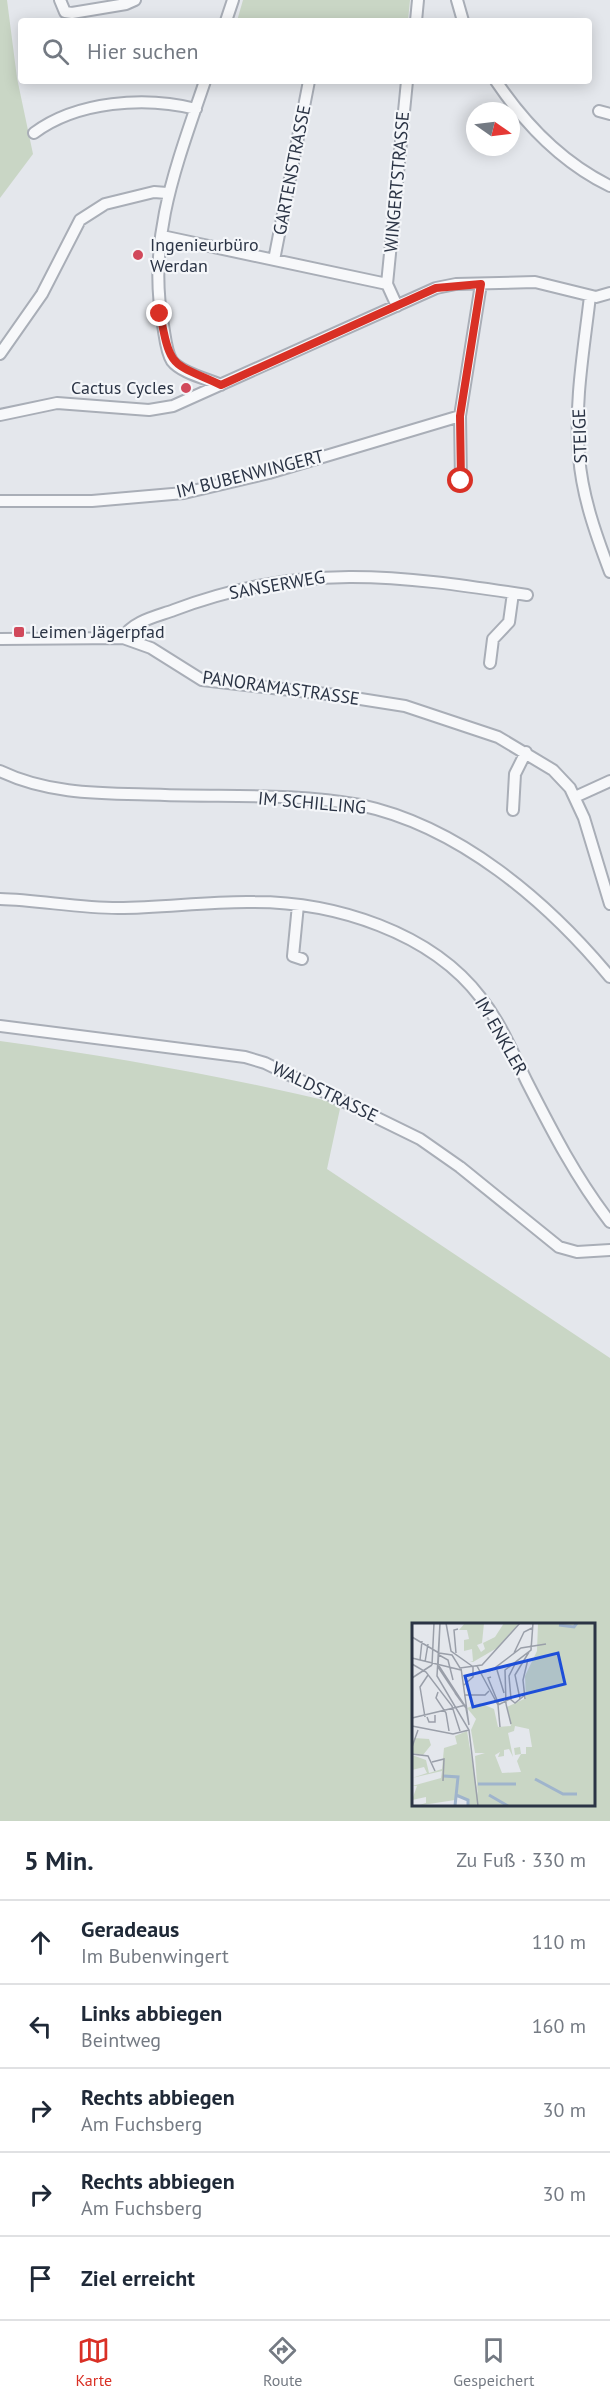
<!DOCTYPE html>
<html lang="de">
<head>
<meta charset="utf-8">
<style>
	:root { --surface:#fff; --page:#f2f2f3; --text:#1f2937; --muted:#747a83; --line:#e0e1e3; --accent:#d93025 }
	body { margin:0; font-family:"PT Sans",sans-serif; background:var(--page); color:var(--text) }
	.compass { position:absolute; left:466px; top:102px; width:54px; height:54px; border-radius:50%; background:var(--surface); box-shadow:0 3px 15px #0003; rotate:104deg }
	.stop { position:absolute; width:18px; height:18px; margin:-14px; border:4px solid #d93025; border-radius:50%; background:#fff }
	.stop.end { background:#d93025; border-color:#fff; box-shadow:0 2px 6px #0008 }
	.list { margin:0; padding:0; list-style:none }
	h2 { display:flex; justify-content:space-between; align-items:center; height:78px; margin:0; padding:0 24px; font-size:26px }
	h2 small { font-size:20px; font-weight:400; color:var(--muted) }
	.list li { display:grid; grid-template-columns:39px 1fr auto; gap:18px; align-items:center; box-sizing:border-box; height:84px; padding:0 24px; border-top:2px solid var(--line) }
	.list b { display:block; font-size:22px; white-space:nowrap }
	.list p { margin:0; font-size:20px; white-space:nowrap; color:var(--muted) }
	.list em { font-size:20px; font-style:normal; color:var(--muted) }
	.icon { flex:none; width:33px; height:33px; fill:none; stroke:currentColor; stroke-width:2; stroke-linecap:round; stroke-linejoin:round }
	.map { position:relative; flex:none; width:610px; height:1821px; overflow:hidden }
	.search { position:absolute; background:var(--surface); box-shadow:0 3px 15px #0003; left:18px; right:18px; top:18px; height:66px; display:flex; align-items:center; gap:15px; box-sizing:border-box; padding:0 21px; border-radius:6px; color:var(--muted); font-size:22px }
	.sheet { height:498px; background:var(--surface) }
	nav { display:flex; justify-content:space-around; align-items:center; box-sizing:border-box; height:84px; border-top:2px solid var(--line); background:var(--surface); font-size:16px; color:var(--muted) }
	nav a { display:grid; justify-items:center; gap:3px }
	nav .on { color:var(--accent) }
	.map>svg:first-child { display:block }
	.green { fill:#c9d6c5; fill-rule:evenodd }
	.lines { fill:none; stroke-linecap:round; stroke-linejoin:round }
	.minor-casing { stroke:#a9aeb7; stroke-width:14 }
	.minor { stroke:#f7f8fa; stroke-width:10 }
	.route { stroke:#d93025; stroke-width:8 }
	.poi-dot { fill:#d1495b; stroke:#f4f6f9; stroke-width:2 }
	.labels { text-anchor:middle; stroke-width:4.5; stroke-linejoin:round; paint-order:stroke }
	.street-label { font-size:18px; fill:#2b3445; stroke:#f4f6f9 }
	.poi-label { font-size:18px; fill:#2b3445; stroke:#f4f6f9; text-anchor:start }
	.inset-river { fill:none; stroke:#9fb4cc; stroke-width:3 }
	.inset-road { fill:none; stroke:#9a9fa9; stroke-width:1.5 }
	.view { fill:#1d4ed8; fill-opacity:0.15; stroke:#1d4ed8; stroke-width:3 }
	.inset-edge { fill:none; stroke:#2b3445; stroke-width:3 }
</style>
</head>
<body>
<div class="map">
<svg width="610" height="1821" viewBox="0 0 610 1821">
	<rect width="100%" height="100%" fill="#e4e7ec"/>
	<path class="green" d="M0,0H7L17,78L33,154L0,198Z
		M243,0H410L408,21H237Z
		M0,1041C115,1057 228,1077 341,1104L327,1169L610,1358V1821H0ZM414,1624H594V1804H414Z"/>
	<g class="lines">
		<g class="minor-casing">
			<path id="minor" d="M60,0L65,12L72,13L126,4L135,0
				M457,0L463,21
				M226,21L233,0
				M416,21L418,0
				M205,81C178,161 146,239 163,325C165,336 166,352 172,361C181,373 208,379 221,385
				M496,81C525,124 563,163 610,186
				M599,111L610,114
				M34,133C77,101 145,96 196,109
				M162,236L387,284L397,306
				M274,260L309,81
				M387,284L407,81
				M590,296C584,349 574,403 579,456C582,496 596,535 610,572
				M0,354L42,294L80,220L105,204L154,192L167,193
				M0,415L57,403L149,410L173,406L436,288L456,284L535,282L596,297L610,293
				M460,416L481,284
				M0,501H92L184,493L269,473L460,416L461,481
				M123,638C132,621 158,616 174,610C300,562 398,575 527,595
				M0,639L123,638L151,648L202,680L335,695L405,706L498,737L553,770L570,788L584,818L610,904
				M490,663L493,639L509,622L513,593
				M0,771C52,796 108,793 165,795C229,797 297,793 360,805C459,826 547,901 610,977
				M575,797L610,781
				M513,810L515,774L526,752
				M0,899C39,900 78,908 118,908C163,908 209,901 254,902C335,902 431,932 481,998C501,1023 513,1054 527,1082C552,1131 576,1178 610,1222
				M298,905L293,956L302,959
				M0,1026L245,1057L265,1063L420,1139L460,1167L559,1247L577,1252L610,1250"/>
		</g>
		<use href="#minor" class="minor"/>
	</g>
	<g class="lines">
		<path class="route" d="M160,314C171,370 171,362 221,385L436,288L481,284L460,416L461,481"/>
	</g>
	<g class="poi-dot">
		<circle cx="138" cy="255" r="6"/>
		<circle cx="186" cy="388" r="6"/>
		<rect x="13" y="626" width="12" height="12" rx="3"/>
	</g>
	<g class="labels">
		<g class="street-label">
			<text transform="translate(292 170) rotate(-79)" y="6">GARTENSTRASSE</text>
			<text transform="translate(397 182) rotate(-85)" y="6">WINGERTSTRASSE</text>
			<text transform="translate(580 436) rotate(-92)" y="6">STEIGE</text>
			<text transform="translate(250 474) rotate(-14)" y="6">IM BUBENWINGERT</text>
			<text transform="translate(277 585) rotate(-10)" y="6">SANSERWEG</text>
			<text transform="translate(281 688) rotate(8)" y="6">PANORAMASTRASSE</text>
			<text transform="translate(312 803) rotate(5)" y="6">IM SCHILLING</text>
			<text transform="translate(501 1036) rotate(60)" y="6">IM ENKLER</text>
			<text transform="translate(325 1092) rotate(26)" y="6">WALDSTRASSE</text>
		</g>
		<g class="poi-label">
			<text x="150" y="251">Ingenieurbüro<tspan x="150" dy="21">Werdan</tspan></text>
			<text x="174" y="394" text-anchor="end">Cactus Cycles</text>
			<text x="31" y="638">Leimen Jägerpfad</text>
		</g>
	</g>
	<g transform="translate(412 1623)">
		<rect width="183" height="183" fill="#e4e7ec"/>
		<path d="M53,0H72L70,20L65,22L69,29L73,26L71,20L83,14L92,0H107L85,25L61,39L58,38H61L60,26L52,28V17L57,16L55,7H47ZM126,0H183V183H55L56,178L43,172V165V177L4,183L14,180V174L0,177L5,163H0L29,155L30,148L0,155L15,150L12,144L0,147V132L14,137L17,150L30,146L32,125L45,121L43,113L55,108L66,174L63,133L73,130H63L59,107L64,96L55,85L68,80L82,86L86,104L99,103L95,84L114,75L113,53L125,28ZM103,103L117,106L120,124H114V131H109L108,124L102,125L103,132L109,131L105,138L109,149L90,150L83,132L88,129L86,134L92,133V127L97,126L101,134L96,110L102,108ZM2,115L17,116L19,122L11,132L0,130Z" fill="#c9d6c5" fill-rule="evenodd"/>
		<path class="inset-river" d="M147,2L162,4L165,0M32,153L46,154L43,183M123,156L151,171H165M66,161H104M44,172L56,177V183M77,172L96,183"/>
		<path class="inset-road" d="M28,0L25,53L57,107L66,183M28,0L26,44L48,77M34,0L39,28L60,43M0,14L27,30M27,30L40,32L48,45L70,42L108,0M44,30L42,7L46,6M102,30L112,9L120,5M27,32L36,37L41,57M0,35L49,47M8,37L10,18M13,39L16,21M0,41L14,49L40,83L48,108M20,42L22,0M27,43L53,83M65,43L86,82M49,45L57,102M85,47L92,70M68,50L80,47L109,25L134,21M79,54L76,55L87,82M0,55L20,42M52,62L61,54V44M26,69L24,75L34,90L37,108M43,70L54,85L57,102M52,72H73L77,68M99,76L97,53L103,41M108,76L103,52L117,29M113,76L111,57L116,36M94,81L93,47L119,27L121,0M94,81L99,101M86,82L98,76L103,80L113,72M86,82L88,104M13,94L8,64L16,52M15,94L17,99H23V92M0,95L54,82M0,103L41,111L57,107M0,124L6,107M0,131L16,133L23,148M20,139L32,136L31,158"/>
		<path class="view" d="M146,30L153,61L61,84L53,53Z"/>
		<rect width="183" height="183" class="inset-edge"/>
	</g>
</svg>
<svg class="compass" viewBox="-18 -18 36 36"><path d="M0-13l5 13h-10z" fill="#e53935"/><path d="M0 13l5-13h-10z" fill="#747a83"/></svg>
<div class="stop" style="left:461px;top:481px"></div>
<div class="stop end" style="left:160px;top:314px"></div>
<div class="search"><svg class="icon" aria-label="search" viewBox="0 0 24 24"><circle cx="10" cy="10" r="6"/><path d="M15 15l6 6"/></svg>Hier suchen</div>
</div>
<section class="sheet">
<h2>5 Min.<small>Zu Fuß · 330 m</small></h2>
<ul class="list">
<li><svg class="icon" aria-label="ahead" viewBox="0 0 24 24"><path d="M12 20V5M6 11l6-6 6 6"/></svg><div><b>Geradeaus</b><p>Im Bubenwingert</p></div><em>110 m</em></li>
<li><svg class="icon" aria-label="left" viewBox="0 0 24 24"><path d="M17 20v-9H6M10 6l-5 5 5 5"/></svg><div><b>Links abbiegen</b><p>Beintweg</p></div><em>160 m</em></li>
<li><svg class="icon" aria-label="right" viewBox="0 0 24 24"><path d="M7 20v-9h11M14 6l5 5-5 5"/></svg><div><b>Rechts abbiegen</b><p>Am Fuchsberg</p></div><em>30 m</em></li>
<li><svg class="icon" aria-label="right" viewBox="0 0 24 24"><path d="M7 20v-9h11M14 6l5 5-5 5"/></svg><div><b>Rechts abbiegen</b><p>Am Fuchsberg</p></div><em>30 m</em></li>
<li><svg class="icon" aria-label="arrive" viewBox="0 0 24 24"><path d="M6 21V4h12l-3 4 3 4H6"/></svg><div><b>Ziel erreicht</b></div></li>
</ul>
</section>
<nav>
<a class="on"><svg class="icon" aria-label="map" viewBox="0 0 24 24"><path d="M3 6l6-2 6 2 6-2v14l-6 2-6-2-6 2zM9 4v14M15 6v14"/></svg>Karte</a>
<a><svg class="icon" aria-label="directions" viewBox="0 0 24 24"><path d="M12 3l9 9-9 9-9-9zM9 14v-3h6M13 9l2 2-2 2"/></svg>Route</a>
<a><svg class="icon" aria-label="saved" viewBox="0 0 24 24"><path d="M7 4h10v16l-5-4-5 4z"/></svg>Gespeichert</a>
</nav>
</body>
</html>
